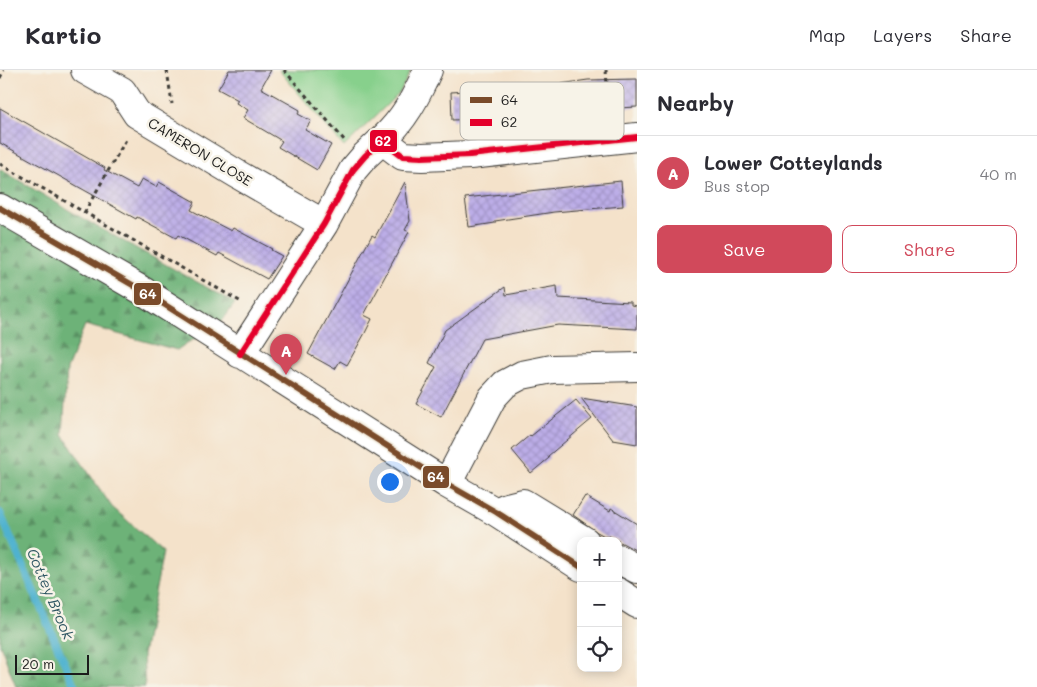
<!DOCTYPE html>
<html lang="en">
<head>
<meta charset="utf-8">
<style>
	:root { --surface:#fff; --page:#f7f7f7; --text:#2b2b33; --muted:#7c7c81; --line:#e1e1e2; --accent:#d1495b }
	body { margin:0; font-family:Mali,sans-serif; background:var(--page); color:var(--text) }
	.controls { position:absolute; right:15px; bottom:15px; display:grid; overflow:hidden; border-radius:10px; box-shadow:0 2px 12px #0003 }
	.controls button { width:45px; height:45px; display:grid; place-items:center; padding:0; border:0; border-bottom:1px solid var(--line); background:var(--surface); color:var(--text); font:25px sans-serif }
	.scale { position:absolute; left:15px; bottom:12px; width:74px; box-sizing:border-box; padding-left:5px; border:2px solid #1c1c1c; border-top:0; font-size:14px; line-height:18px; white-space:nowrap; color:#1c1c1c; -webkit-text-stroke:4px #f7f3e8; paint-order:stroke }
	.you { position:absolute; left:389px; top:411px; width:18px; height:18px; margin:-12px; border:4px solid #fff; border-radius:50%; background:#1a73e8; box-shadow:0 0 0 8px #1a73e833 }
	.badge { display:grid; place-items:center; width:32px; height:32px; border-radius:50%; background:var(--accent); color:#fff; font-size:16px; font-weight:700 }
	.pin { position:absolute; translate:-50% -41px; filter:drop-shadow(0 1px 2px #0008) }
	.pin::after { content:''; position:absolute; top:26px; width:18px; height:15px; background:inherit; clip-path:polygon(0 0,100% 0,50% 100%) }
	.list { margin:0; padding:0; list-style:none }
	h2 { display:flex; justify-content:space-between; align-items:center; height:65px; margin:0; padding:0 20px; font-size:21px }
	h2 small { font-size:16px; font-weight:400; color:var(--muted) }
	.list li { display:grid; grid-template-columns:32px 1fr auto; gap:15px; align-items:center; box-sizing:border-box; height:75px; padding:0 20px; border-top:1px solid var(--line) }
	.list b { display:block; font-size:19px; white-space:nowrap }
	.list p { margin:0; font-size:16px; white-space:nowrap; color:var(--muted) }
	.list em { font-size:16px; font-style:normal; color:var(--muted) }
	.actions { display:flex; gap:10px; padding:15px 20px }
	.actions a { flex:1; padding:11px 0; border:1px solid var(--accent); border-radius:10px; text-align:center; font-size:18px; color:var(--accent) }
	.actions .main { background:var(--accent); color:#fff }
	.icon { flex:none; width:28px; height:28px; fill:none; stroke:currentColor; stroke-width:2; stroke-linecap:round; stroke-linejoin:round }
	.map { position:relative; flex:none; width:637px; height:617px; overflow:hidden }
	header { display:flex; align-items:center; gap:30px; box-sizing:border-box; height:70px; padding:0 25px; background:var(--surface); border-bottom:1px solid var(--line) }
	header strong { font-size:24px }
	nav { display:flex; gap:28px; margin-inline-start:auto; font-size:18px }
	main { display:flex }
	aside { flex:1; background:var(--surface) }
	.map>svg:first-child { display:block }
	.green { fill:#87d08c; stroke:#527654 }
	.forest { fill:url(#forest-firs); stroke:#44674a }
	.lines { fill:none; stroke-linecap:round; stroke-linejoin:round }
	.stream { stroke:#50b2cf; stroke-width:8 }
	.building { fill:url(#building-cross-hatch) }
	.minor-casing { stroke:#3c3a36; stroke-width:30 }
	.path { stroke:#3c3a36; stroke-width:3; stroke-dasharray:4 4; stroke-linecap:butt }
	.minor { stroke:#fff; stroke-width:28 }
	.bus-1-casing { stroke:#f7f3e8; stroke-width:10 }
	.bus-2-casing { stroke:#f7f3e8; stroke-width:10 }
	.bus-1 { stroke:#7a4b2a; stroke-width:6 }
	.bus-2 { stroke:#e4002b; stroke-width:6 }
	.labels { text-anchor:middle; stroke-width:5; stroke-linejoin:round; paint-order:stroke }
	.street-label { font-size:14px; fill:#1c1c1c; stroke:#f7f3e8 }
	.water-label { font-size:15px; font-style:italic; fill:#315864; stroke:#f7f3e8 }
	.key { fill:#f7f3e8; stroke:#b5b2ab; stroke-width:1 }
	.key-label { font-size:14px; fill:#1c1c1c }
	.line-badge { stroke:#f7f3e8; stroke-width:2 }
	.badge-label { font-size:14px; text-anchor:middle; font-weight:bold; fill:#fff }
</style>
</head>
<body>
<header>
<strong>Kartio</strong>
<nav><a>Map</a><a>Layers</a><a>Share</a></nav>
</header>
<main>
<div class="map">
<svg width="637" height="617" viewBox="0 0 637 617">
	<defs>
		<pattern id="forest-firs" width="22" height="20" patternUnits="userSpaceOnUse" patternTransform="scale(1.25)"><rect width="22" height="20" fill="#6db278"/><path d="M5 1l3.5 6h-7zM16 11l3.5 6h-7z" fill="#599062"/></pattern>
		<pattern id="building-cross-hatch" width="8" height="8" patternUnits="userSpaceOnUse" patternTransform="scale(1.25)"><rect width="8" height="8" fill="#bcade7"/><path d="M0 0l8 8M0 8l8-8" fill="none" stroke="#a194c6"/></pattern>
	</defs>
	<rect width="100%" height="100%" fill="#f7f3e8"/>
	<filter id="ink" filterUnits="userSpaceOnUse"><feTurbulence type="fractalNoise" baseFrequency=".02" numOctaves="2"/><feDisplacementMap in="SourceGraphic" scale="10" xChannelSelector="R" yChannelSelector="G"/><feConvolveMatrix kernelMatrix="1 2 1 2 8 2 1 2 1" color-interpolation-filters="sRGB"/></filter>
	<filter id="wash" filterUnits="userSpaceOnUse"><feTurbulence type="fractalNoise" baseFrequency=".0096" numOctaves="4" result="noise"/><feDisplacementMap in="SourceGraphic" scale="20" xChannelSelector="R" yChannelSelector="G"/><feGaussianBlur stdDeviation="1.12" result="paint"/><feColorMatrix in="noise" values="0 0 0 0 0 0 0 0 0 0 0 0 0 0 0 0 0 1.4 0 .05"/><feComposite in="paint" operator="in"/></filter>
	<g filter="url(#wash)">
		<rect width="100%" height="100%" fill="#f4e2ca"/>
		<path class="green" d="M279,0H411L400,22L344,77Z"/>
		<path class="forest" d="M0,99L82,148L235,233L218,257L187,273L177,280L85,255L67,299L63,365L112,437L163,482L143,585L145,617H16L0,574Z"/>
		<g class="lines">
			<path class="stream" d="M0,443L75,617"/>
		</g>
		<g id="blocks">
			<path class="building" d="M229,0H271L261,18L300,40L298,44L311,51L305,60L331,75L317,100L278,77L282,71L243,48L248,40L236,33L238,30L218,19Z
				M637,9V37L618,38V33L510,48L452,50L451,22L504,19V22L588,10Z
				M0,38L105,98L104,100L137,118L142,109L156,117L159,112L195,132L191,140L231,161L233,158L272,179L271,180L282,186L267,209L219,183L217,186L178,165L176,168L137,147L136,149L0,73Z
				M621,111L623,136L554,142L495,151V153L469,157L465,128Z
				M405,112L410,151L405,160L409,162L364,245L372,249L365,263L347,295L340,291L335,299L308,284L372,165L375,167Z
				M557,216L558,228L631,232V235L637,236V259L558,255L482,269L441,347L416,334L436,297L429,293L445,260L505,217L506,225Z
				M581,328L637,337V374L613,370Z
				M576,330L592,349L548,386L549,388L531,403L512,380L530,365L531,366Z
				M585,426L610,441L611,438L637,454V481L609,466L608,468L597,462L573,445Z"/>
		</g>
	</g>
	<g filter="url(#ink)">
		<use href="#blocks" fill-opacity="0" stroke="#3c3a36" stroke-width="1"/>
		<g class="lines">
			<g class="minor-casing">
				<path id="minor" d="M85,0L122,21L137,44L237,104L324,154
					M382,70C404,50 416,27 428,0
					M0,138L143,221L447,414L496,442L581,497
					M240,284L324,154L353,100L365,86L382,70L403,86L422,87L470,85L637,67
					M447,414L492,328L505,314L522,305L552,299L637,297
					M496,442L507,437L523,433L585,471
					M618,489L637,499
					M618,522L637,534"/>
			</g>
			<path class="path" d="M167,0L172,34
				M284,0L345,71
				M606,0L609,45
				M0,8L4,0
				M0,94L243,233
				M84,143L127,68"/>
			<use href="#minor" class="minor"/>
			<g class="bus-1-casing">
				<path id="bus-1" d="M0,138L143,221L447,414L496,442L581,497"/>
			</g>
			<g class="bus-2-casing">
				<path id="bus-2" d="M240,284L324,154L353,100L365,86L382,70L403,86L422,87L470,85L637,67"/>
			</g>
			<use href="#bus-1" class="bus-1"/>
			<use href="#bus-2" class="bus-2"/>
		</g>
	</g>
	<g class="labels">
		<g class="street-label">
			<text transform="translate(200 82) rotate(31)" y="5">CAMERON CLOSE</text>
		</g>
		<g class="water-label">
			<text transform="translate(50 524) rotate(67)" y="5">Cottey Brook</text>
		</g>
	</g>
	<rect x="460" y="12" width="164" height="58" rx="8" class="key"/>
	<rect x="470" y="27" width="22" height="6" fill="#7a4b2a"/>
	<rect x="470" y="49" width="22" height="7" fill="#e4002b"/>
	<g class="key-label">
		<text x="501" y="35">64</text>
		<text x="501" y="57">62</text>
	</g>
	<g class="line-badge">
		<rect x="369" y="59" width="29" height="24" rx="5" fill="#e4002b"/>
		<rect x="133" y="212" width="29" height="24" rx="5" fill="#7a4b2a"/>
		<rect x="422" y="395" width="28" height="24" rx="5" fill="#7a4b2a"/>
	</g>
	<g class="badge-label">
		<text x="383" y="76">62</text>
		<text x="148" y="229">64</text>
		<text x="436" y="412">64</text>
	</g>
</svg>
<div class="controls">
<button>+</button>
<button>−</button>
<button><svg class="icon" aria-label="locate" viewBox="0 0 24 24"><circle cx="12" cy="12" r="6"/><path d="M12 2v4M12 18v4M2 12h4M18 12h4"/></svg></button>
</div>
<div class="scale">20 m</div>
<div class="you"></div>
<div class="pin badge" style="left:286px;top:305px">A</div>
</div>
<aside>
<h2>Nearby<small></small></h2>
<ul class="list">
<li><span class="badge">A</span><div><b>Lower Cotteylands</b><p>Bus stop</p></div><em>40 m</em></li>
</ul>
<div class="actions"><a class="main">Save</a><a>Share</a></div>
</aside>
</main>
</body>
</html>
